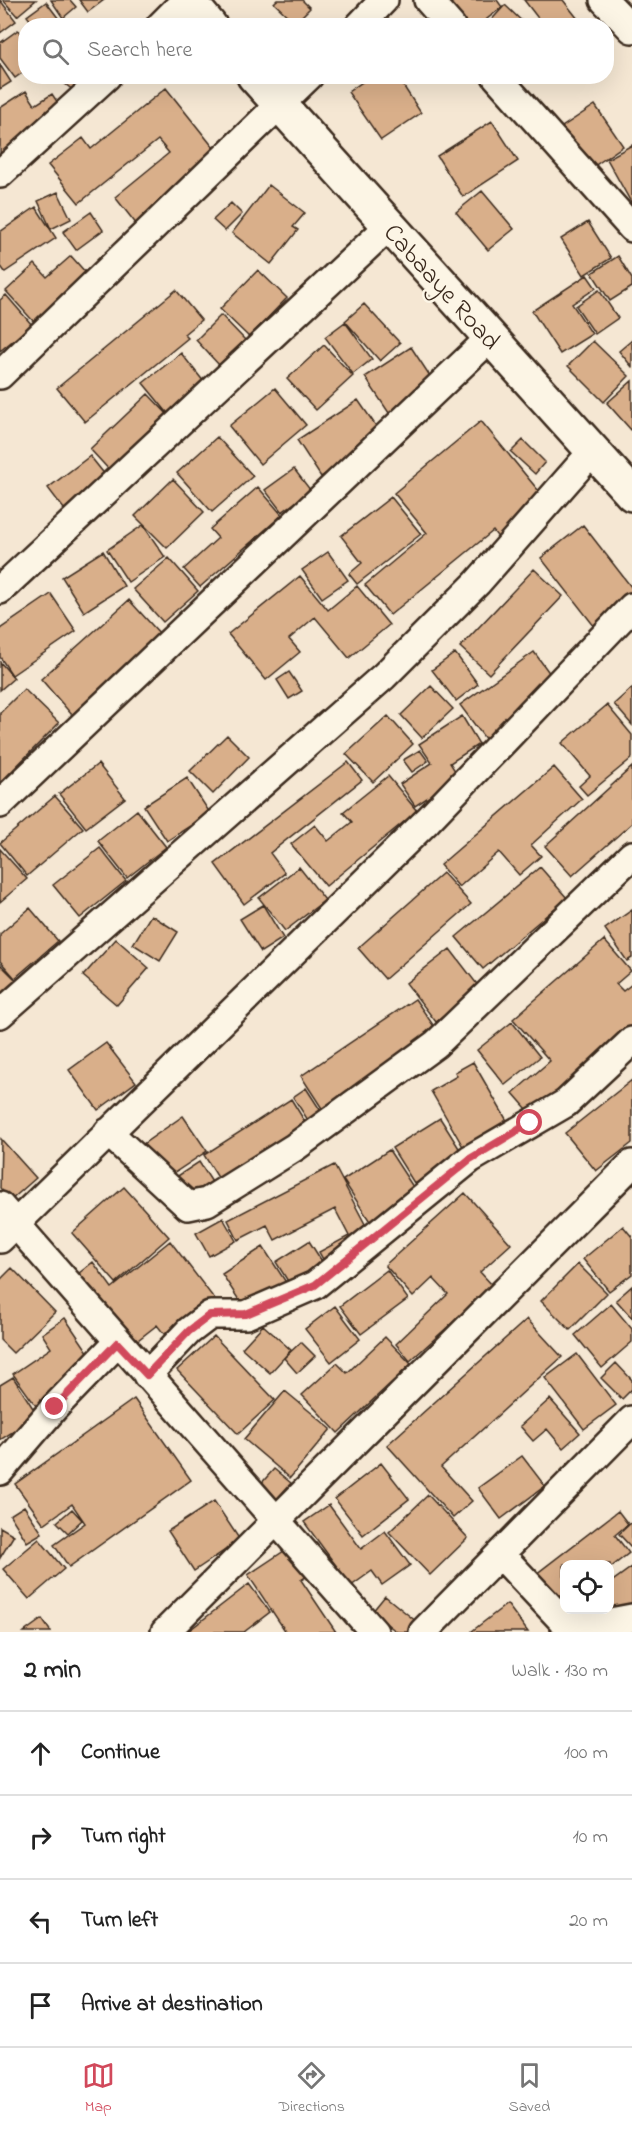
<!DOCTYPE html>
<html lang="en">
<head>
<meta charset="utf-8">
<style>
	:root { --surface:#fff; --page:#f6f6f6; --text:#222; --muted:#767676; --line:#e0e0e0; --accent:#d1495b }
	body { margin:0; font-family:"Indie Flower",sans-serif; background:var(--page); color:var(--text) }
	.controls { position:absolute; right:18px; bottom:18px; display:grid; overflow:hidden; border-radius:12px; box-shadow:0 6px 24px #0002 }
	.controls button { width:54px; height:54px; display:grid; place-items:center; padding:0; border:0; border-bottom:2px solid var(--line); background:var(--surface); color:var(--text); font:30px sans-serif }
	.stop { position:absolute; width:18px; height:18px; margin:-14px; border:4px solid #d1495b; border-radius:50%; background:#fff }
	.stop.end { background:#d1495b; border-color:#fff; box-shadow:0 2px 6px #0008 }
	.list { margin:0; padding:0; list-style:none }
	h2 { display:flex; justify-content:space-between; align-items:center; height:78px; margin:0; padding:0 24px; font-size:26px }
	h2 small { font-size:20px; font-weight:400; color:var(--muted) }
	.list li { display:grid; grid-template-columns:39px 1fr auto; gap:18px; align-items:center; box-sizing:border-box; height:84px; padding:0 24px; border-top:2px solid var(--line) }
	.list b { display:block; font-size:22px; white-space:nowrap }
	.list em { font-size:20px; font-style:normal; color:var(--muted) }
	.icon { flex:none; width:33px; height:33px; fill:none; stroke:currentColor; stroke-width:2; stroke-linecap:round; stroke-linejoin:round }
	.map { position:relative; flex:none; width:632px; height:1632px; overflow:hidden }
	.search { position:absolute; background:var(--surface); box-shadow:0 6px 24px #0002; left:18px; right:18px; top:18px; height:66px; display:flex; align-items:center; gap:15px; box-sizing:border-box; padding:0 21px; border-radius:24px; color:var(--muted); font-size:22px }
	.sheet { height:414px; background:var(--surface) }
	nav { display:flex; justify-content:space-around; align-items:center; box-sizing:border-box; height:84px; border-top:2px solid var(--line); background:var(--surface); font-size:16px; color:var(--muted) }
	nav a { display:grid; justify-items:center; gap:3px }
	nav .on { color:var(--accent) }
	.map>svg:first-child { display:block }
	.building { fill:#d9af8a; stroke:#3b2a1e; stroke-width:1.5 }
	.lines { fill:none; stroke-linecap:round; stroke-linejoin:round }
	.minor-casing { stroke:#3b2a1e; stroke-width:32 }
	.tertiary-casing { stroke:#3b2a1e; stroke-width:38 }
	.minor { stroke:#fcf5e5; stroke-width:27 }
	.tertiary { stroke:#fcf5e5; stroke-width:33 }
	.route { stroke:#d1495b; stroke-width:8 }
	.labels { text-anchor:middle; stroke-width:5; stroke-linejoin:round; paint-order:stroke }
	.street-label { font-size:26px; fill:#3b2a1e; stroke:#fcf5e5 }
</style>
</head>
<body>
<div class="map">
<svg width="632" height="1632" viewBox="0 0 632 1632">
	<rect width="100%" height="100%" fill="#f5e7d3"/>
	<filter id="ink" filterUnits="userSpaceOnUse"><feTurbulence type="fractalNoise" baseFrequency=".0167" numOctaves="2"/><feDisplacementMap in="SourceGraphic" scale="12" xChannelSelector="R" yChannelSelector="G"/><feConvolveMatrix kernelMatrix="1 2 1 2 8 2 1 2 1" color-interpolation-filters="sRGB"/></filter>
	<g filter="url(#ink)">
		<path class="building" d="M0,0L16,21L0,33Z
			M3,0H36L17,16Z
			M51,0H70L76,7L63,18Z
			M79,0H104L88,12Z
			M277,0H302L310,8L295,23L274,3Z
			M455,0H497L502,7L478,26H461L447,7Z
			M524,0H563L578,19L570,26H544Z
			M46,2L62,23L59,26H35L27,16Z
			M505,5L527,26H486Z
			M18,30L26,40V70L15,78L0,58V43Z
			M0,65L11,82L0,89Z
			M55,76H85L74,91Z
			M371,76H397L421,113L381,140L348,92Z
			M166,88L221,157L137,225L115,197L169,153L158,140L79,203L48,165L83,138L91,149Z
			M26,91L35,105L52,94L66,115L0,158V108Z
			M595,105L623,146L587,171L559,129Z
			M492,121L518,161L463,197L437,156Z
			M632,145V204L607,159Z
			M269,185L305,213L293,227L298,230L271,264L232,233Z
			M482,191L514,229L488,250L456,212Z
			M58,192L71,219L51,229L38,201Z
			M231,203L242,214L225,231L213,220Z
			M36,207L56,238L5,272L0,265V232Z
			M91,212L103,230L76,250L63,232Z
			M588,222L611,258L584,275L561,239Z
			M71,256L87,274L34,322L6,291L35,264L47,277Z
			M618,256L632,279V287L610,301L592,273Z
			M258,270L287,298L249,337L220,309Z
			M587,275L596,288L572,304L592,334L560,354L532,311Z
			M176,290L201,320L184,334L188,338L85,422L57,388Z
			M599,290L618,318L595,334L576,306Z
			M6,295L32,325L0,351V300Z
			M364,304L400,343L380,361L345,321Z
			M221,315L245,340L219,365L196,340Z
			M345,322L372,359L353,374L325,337Z
			M632,340V367L619,351Z
			M593,341L629,376L604,402L568,366Z
			M324,345L353,376L316,410L287,379Z
			M411,347L434,382L389,413L365,377Z
			M181,353L208,387L171,417L143,383Z
			M632,381V431L607,403Z
			M275,388L306,425L260,464L229,426Z
			M148,394L172,419L113,474L90,449Z
			M358,400L383,436L321,477L297,440Z
			M481,421L547,501L500,540L493,531L390,615L365,585L427,533L394,493Z
			M217,437L253,476L212,512L177,473Z
			M523,440L545,462L535,474L511,452Z
			M90,456L106,476L64,509L48,488Z
			M294,469L311,491L282,512L265,490Z
			M173,479L204,512L167,548L135,516Z
			M258,487L282,515L200,587L184,569L218,538L210,529Z
			M391,497L421,534L357,584L349,574L362,563L341,536Z
			M143,525L165,557L128,582L107,550Z
			M583,525L632,588V605L598,631L541,558Z
			M103,551L124,586L84,612L62,577Z
			M328,552L348,580L322,598L302,570Z
			M169,558L198,591L163,622L133,589Z
			M534,569L563,596L489,674L460,647Z
			M300,576L328,610L357,586L389,625L349,658L315,617L289,639L300,652L266,680L228,634Z
			M51,594L76,631L12,675L0,657V629Z
			M129,600L161,635L72,715L41,679Z
			M534,652L559,686L486,740L460,705Z
			M455,653L478,684L456,701L432,670Z
			M0,662L14,678L0,690Z
			M289,672L302,691L289,699L277,680Z
			M431,686L453,709L422,738L401,715Z
			M632,688V725L614,704Z
			M24,689L59,723L0,783V713Z
			M607,705L632,735V758L587,795L579,786L590,776L562,743Z
			M388,716L413,744L373,782L346,754Z
			M462,716L479,744L450,763L459,777L415,806L400,784L432,763L419,744Z
			M227,735L249,757L213,794L190,771Z
			M420,750L428,761L412,772L403,760Z
			M348,762L362,780L270,853L285,873L244,904L215,864Z
			M98,764L125,798L86,828L59,794Z
			M554,767L582,799L531,845L541,856L519,875L499,852L459,887L440,865Z
			M632,767V823L572,876L545,846Z
			M388,776L417,811L326,886L291,844L315,825L328,841L352,822L343,812Z
			M187,778L210,813L167,841L144,806Z
			M55,796L83,828L27,876L0,843Z
			M137,810L166,847L127,878L98,841Z
			M100,848L126,881L80,918L53,885Z
			M0,849L27,879L0,902Z
			M299,867L325,900L285,931L259,898Z
			M540,867L567,898L483,969L456,937Z
			M443,873L471,904L385,979L358,948Z
			M263,905L283,938L261,952L240,919Z
			M30,908L58,941L15,978L0,961V934Z
			M632,910V958L627,961L605,929Z
			M151,915L178,932L160,961L133,944Z
			M116,939L149,968L117,1005L83,976Z
			M604,940L631,971L616,984L623,991L632,984V1031L533,1116L513,1093L550,1061L513,1019Z
			M450,949L480,988L436,1022L406,983Z
			M0,964L16,980L0,997Z
			M415,999L440,1035L325,1113L301,1076Z
			M512,1022L540,1057L505,1085L477,1050Z
			M106,1043L136,1082L98,1110L69,1070Z
			M473,1062L513,1131L469,1157L431,1091L457,1076L455,1072Z
			M632,1080V1143L596,1171L565,1133Z
			M306,1088L326,1119L313,1128L293,1097Z
			M291,1099L312,1133L225,1189L204,1155Z
			M183,1116L207,1151L159,1183L136,1149Z
			M440,1118L469,1164L421,1194L392,1148Z
			M1,1139L36,1178L11,1200L0,1188Z
			M389,1150L417,1193L371,1223L343,1180Z
			M199,1162L221,1196L186,1219L164,1185Z
			M334,1165L376,1245L329,1270L319,1252L349,1236L335,1209L275,1240L267,1225L238,1240L228,1220Z
			M124,1187L169,1237L116,1283L72,1233Z
			M465,1193L511,1244L480,1272L493,1286L410,1361L396,1344L448,1294L433,1278L413,1297L385,1265Z
			M223,1218L236,1241L209,1256L196,1233Z
			M623,1226L632,1237V1274L609,1291L583,1259Z
			M170,1241L216,1301L168,1339L157,1325L129,1347L74,1277L93,1262L112,1288Z
			M309,1241L330,1274L296,1294L276,1262Z
			M263,1247L291,1290L250,1317L222,1274Z
			M578,1264L607,1293L570,1330L541,1301Z
			M12,1268L55,1312L13,1353L0,1340V1280Z
			M387,1270L408,1299L361,1334L340,1306Z
			M632,1286V1318L616,1300Z
			M611,1304L632,1329V1342L602,1368L575,1335Z
			M335,1306L360,1339L331,1362L305,1329Z
			M65,1318L97,1365L36,1406L13,1374L51,1348L42,1334Z
			M527,1319L562,1357L441,1467L472,1501L453,1518L387,1445Z
			M263,1325L291,1350L270,1373L242,1348Z
			M214,1336L275,1400L238,1434L177,1370Z
			M385,1337L411,1364L338,1433L302,1395L337,1363L347,1373Z
			M301,1342L315,1356L297,1373L284,1358Z
			M577,1354L616,1405L584,1429L545,1378Z
			M616,1363L632,1380V1389L622,1399L601,1378Z
			M13,1377L38,1416L0,1440V1385Z
			M285,1391L331,1429L290,1478L244,1439Z
			M134,1399L191,1480L69,1567L54,1545L85,1523L72,1504L44,1524L15,1484Z
			M550,1399L580,1433L563,1448L547,1429L533,1441L520,1426Z
			M522,1456L545,1486L501,1519L478,1488Z
			M381,1463L409,1499L363,1535L335,1499Z
			M274,1469L291,1483L275,1501L258,1487Z
			M428,1495L468,1538L430,1575L389,1532Z
			M214,1501L240,1540L194,1571L168,1531Z
			M329,1505L361,1549L385,1531L410,1565L382,1585L372,1571L351,1586L304,1522Z
			M24,1506L42,1533L27,1542L10,1515Z
			M72,1509L82,1520L68,1533L57,1522Z
			M618,1511L628,1524L615,1535L629,1553L610,1568V1564H564V1602L542,1620L518,1588Z
			M632,1522V1548L619,1534Z
			M0,1527L14,1535L0,1558Z
			M39,1539L64,1569L29,1599L3,1569Z
			M290,1547L309,1575L301,1580L336,1632H286L248,1575Z
			M632,1567V1614L610,1610V1583Z
			M249,1584L270,1612L244,1632H187Z
			M385,1596L417,1622L409,1632H397L372,1612Z
			M507,1604L528,1632H472V1631Z
			M42,1619L51,1632H24Z"/>
		<g class="lines">
			<g class="minor-casing">
				<path id="minor" d="M428,0L451,26
					M604,0L632,29
					M160,26L186,0
					M359,26L384,0
					M496,76L632,228
					M0,174L107,76
					M0,375L309,76
					M0,590L389,226
					M0,804L490,338
					M0,1014L384,676L477,583L593,451
					M108,1132L188,1206L207,1202L295,1147L436,1044L632,855
					M0,1206L374,1632
					M0,1239L428,820L632,607
					M147,1375L189,1331L210,1315H246L315,1285L470,1159L566,1103L632,1041
					M0,1471L55,1407L117,1343
					M500,1554L562,1620L595,1625L632,1618
					M165,1632L632,1164
					M423,1632L632,1420"/>
			</g>
			<g class="tertiary-casing">
				<path id="tertiary" d="M188,0L210,26
					M254,76L632,494"/>
			</g>
			<use href="#minor" class="minor"/>
			<use href="#tertiary" class="tertiary"/>
		</g>
	</g>
	<g class="lines" filter="url(#ink)">
		<path class="route" d="M55,1407L117,1343L147,1375L189,1331L210,1315L246,1314L315,1285L470,1159L530,1123"/>
	</g>
	<g class="labels">
		<g class="street-label">
			<text transform="translate(443 286) rotate(48)" y="9">Cabaaye Road</text>
		</g>
	</g>
</svg>
<div class="controls">
<button><svg class="icon" aria-label="locate" viewBox="0 0 24 24"><circle cx="12" cy="12" r="6"/><path d="M12 2v4M12 18v4M2 12h4M18 12h4"/></svg></button>
</div>
<div class="stop" style="left:530px;top:1123px"></div>
<div class="stop end" style="left:55px;top:1407px"></div>
<div class="search"><svg class="icon" aria-label="search" viewBox="0 0 24 24"><circle cx="10" cy="10" r="6"/><path d="M15 15l6 6"/></svg>Search here</div>
</div>
<section class="sheet">
<h2>2 min<small>Walk · 130 m</small></h2>
<ul class="list">
<li><svg class="icon" aria-label="ahead" viewBox="0 0 24 24"><path d="M12 20V5M6 11l6-6 6 6"/></svg><div><b>Continue</b></div><em>100 m</em></li>
<li><svg class="icon" aria-label="right" viewBox="0 0 24 24"><path d="M7 20v-9h11M14 6l5 5-5 5"/></svg><div><b>Turn right</b></div><em>10 m</em></li>
<li><svg class="icon" aria-label="left" viewBox="0 0 24 24"><path d="M17 20v-9H6M10 6l-5 5 5 5"/></svg><div><b>Turn left</b></div><em>20 m</em></li>
<li><svg class="icon" aria-label="arrive" viewBox="0 0 24 24"><path d="M6 21V4h12l-3 4 3 4H6"/></svg><div><b>Arrive at destination</b></div></li>
</ul>
</section>
<nav>
<a class="on"><svg class="icon" aria-label="map" viewBox="0 0 24 24"><path d="M3 6l6-2 6 2 6-2v14l-6 2-6-2-6 2zM9 4v14M15 6v14"/></svg>Map</a>
<a><svg class="icon" aria-label="directions" viewBox="0 0 24 24"><path d="M12 3l9 9-9 9-9-9zM9 14v-3h6M13 9l2 2-2 2"/></svg>Directions</a>
<a><svg class="icon" aria-label="saved" viewBox="0 0 24 24"><path d="M7 4h10v16l-5-4-5 4z"/></svg>Saved</a>
</nav>
</body>
</html>
